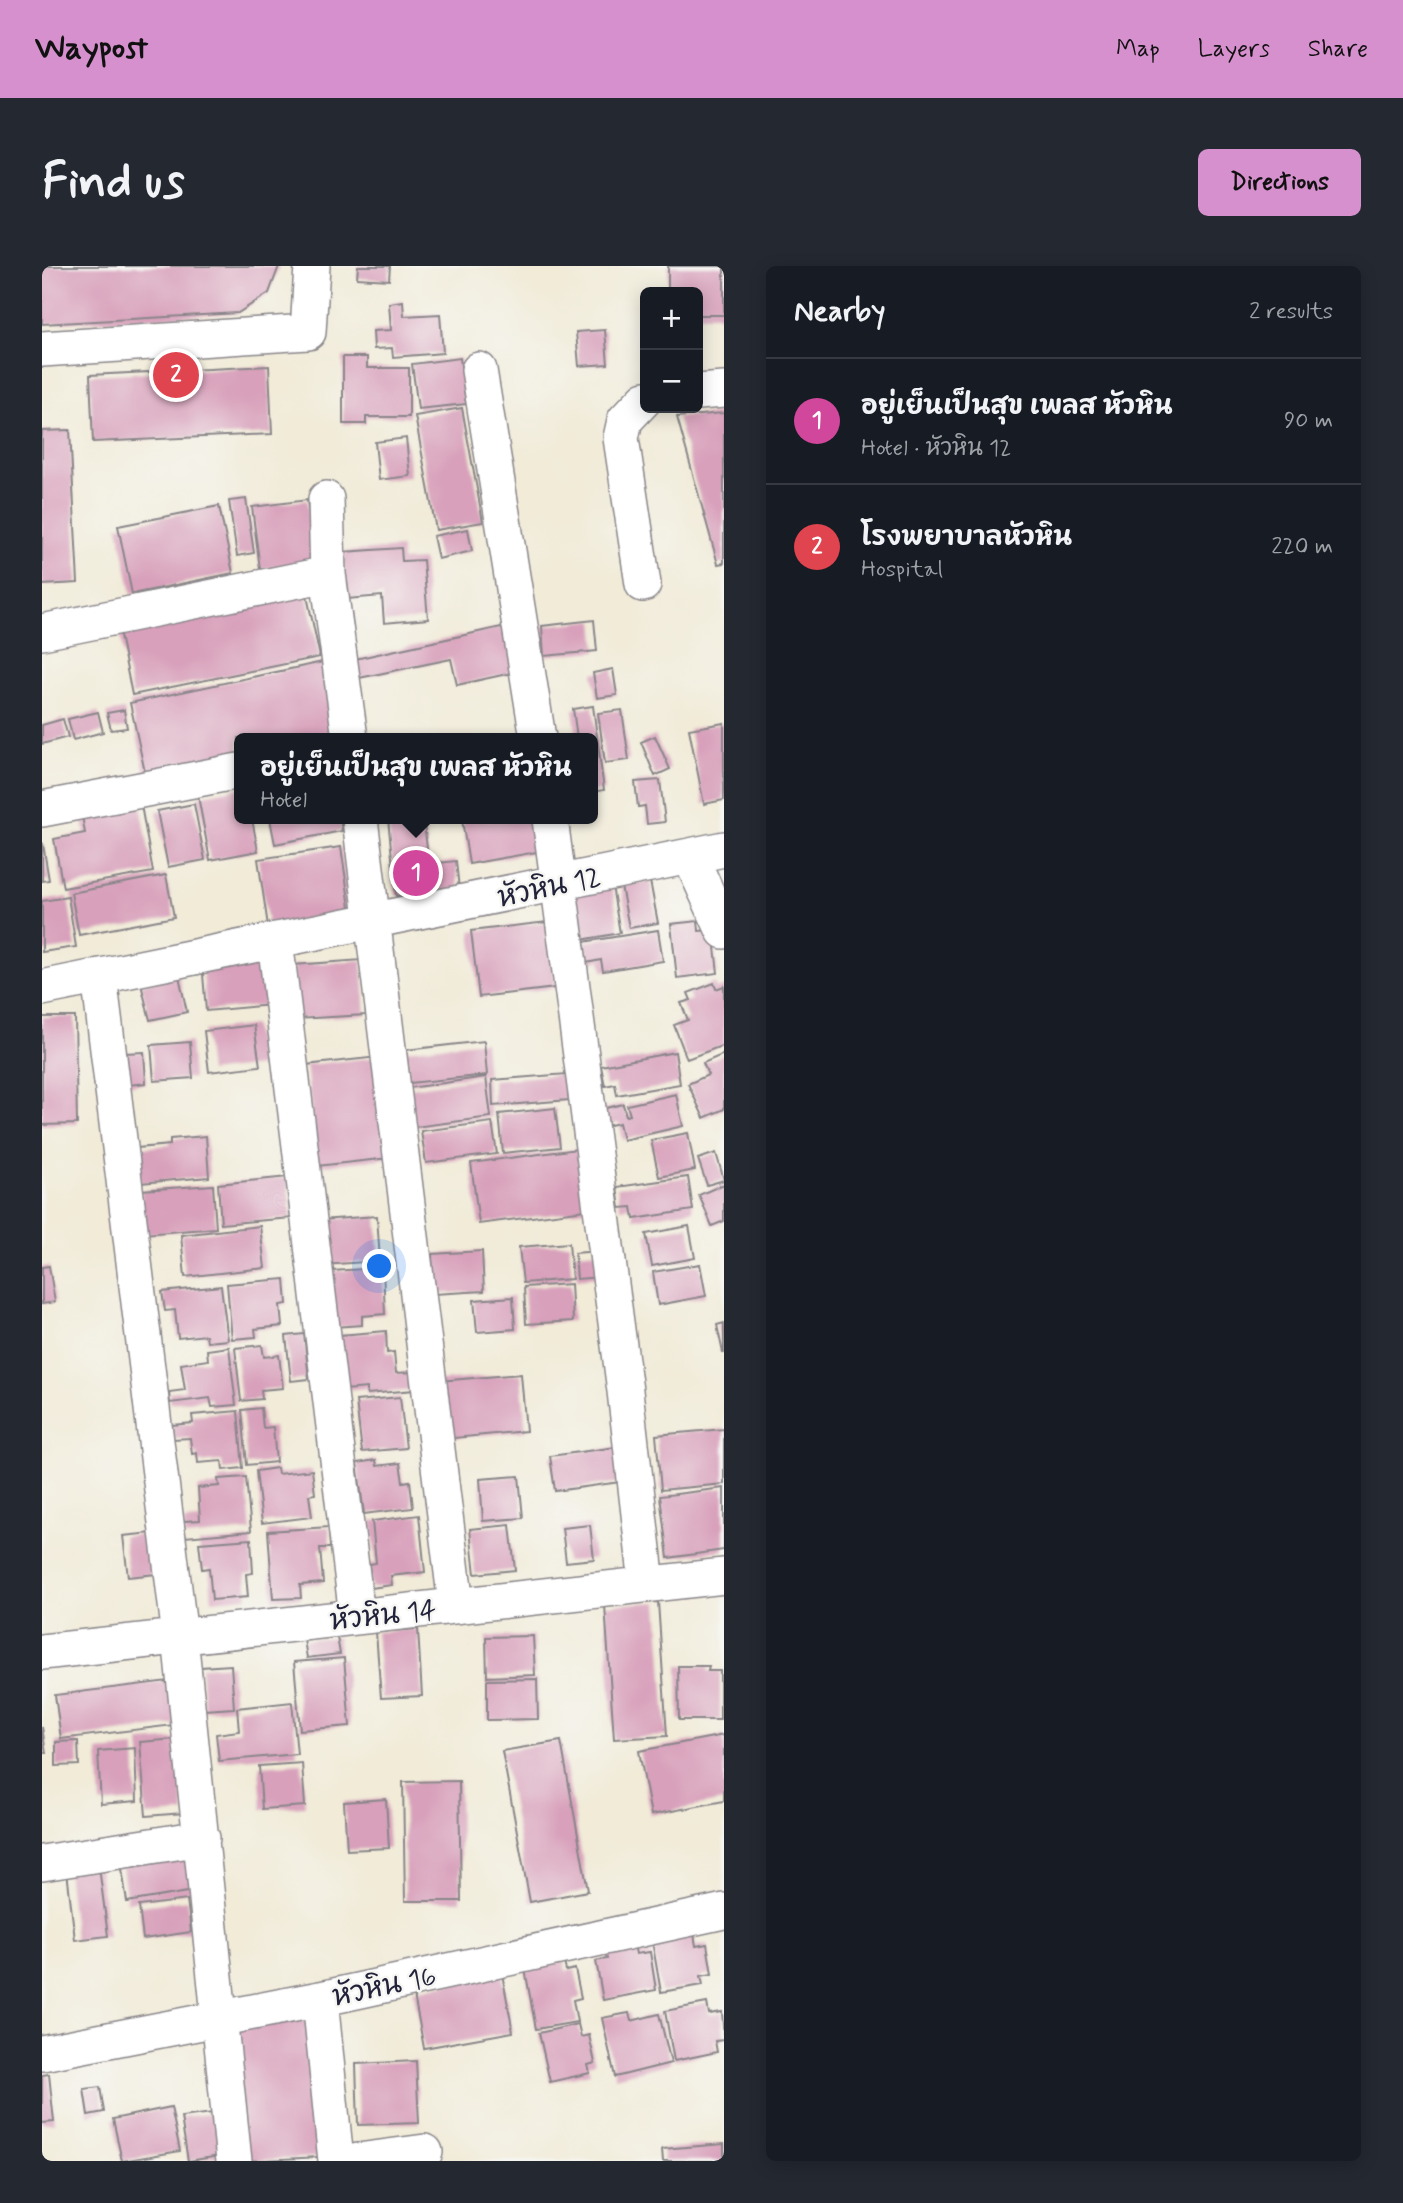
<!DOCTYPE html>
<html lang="en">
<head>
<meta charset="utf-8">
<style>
	:root { --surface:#171b24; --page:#242831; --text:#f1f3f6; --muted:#9ea1a6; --line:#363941; --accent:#d690ce }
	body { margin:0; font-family:Mynerve,"Playpen Sans Thai",sans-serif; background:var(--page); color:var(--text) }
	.controls { position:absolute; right:21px; top:21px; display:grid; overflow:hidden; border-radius:10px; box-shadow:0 4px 18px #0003 }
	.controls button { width:63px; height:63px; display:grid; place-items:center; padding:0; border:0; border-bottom:2px solid var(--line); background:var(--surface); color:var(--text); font:35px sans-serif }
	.you { position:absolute; left:338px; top:1001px; width:24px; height:24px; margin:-18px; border:5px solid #fff; border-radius:50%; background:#1a73e8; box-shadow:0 0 0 10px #1a73e833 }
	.badge { display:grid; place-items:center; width:46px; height:46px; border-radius:50%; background:var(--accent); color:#fff; font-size:23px; font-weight:700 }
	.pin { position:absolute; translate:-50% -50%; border:4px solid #fff; box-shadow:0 2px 7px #0006 }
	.popup { position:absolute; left:192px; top:467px; width:364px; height:91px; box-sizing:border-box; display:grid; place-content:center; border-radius:10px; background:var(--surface); filter:drop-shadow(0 2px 5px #0005); font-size:23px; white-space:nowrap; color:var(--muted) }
	.popup b { font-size:26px; color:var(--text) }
	.popup::after { content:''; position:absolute; left:50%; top:100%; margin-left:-14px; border:14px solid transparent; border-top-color:var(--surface) }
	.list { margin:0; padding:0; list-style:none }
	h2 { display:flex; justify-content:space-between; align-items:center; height:91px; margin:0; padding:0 28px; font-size:30px }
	h2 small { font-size:23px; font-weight:400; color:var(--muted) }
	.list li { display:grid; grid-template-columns:46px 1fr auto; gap:21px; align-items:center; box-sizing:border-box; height:126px; padding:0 28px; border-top:2px solid var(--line) }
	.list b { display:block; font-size:26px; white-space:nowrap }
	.list p { margin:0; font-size:23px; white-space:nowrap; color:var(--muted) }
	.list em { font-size:23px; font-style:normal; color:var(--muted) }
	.map { position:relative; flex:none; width:682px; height:1895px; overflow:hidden; border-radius:10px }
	header { display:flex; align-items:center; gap:42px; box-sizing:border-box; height:98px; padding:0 35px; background:var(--accent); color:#111 }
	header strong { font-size:33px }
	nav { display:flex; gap:38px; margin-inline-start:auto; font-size:24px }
	.intro { display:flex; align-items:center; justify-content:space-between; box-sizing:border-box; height:168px; padding:0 42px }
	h1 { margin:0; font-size:49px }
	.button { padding:18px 32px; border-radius:10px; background:var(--accent); color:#111; font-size:24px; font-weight:700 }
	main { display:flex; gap:42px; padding:0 42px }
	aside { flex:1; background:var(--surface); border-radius:10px; box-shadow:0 4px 18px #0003 }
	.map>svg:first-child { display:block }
	.building { fill:#d8a0bb }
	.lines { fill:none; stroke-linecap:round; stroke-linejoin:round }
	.minor-casing { stroke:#8a868a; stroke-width:38 }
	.minor { stroke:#fff; stroke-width:35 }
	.labels { text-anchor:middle; stroke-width:5; stroke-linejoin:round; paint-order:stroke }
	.street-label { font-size:28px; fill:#22223b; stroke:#f6f6f2 }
</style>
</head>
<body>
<header>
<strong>Waypost</strong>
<nav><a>Map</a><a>Layers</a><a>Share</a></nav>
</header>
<div class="intro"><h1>Find us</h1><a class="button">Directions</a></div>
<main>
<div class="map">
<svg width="682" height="1895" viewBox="0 0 682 1895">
	<rect width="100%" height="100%" fill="#f6f6f2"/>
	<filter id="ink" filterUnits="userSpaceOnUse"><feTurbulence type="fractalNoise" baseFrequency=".0143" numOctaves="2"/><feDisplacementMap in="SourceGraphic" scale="14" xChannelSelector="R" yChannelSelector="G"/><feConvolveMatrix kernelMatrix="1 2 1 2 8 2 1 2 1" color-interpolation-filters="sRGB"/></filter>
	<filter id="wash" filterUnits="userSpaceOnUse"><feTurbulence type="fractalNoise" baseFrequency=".00686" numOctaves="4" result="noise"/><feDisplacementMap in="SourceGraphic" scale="28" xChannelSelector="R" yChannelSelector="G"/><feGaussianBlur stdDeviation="1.57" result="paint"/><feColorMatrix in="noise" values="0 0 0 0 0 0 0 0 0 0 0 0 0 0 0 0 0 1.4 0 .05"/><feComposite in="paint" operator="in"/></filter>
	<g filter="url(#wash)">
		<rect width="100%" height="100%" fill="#f1ebd8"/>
		<g id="blocks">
			<path class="building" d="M0,0H237L227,27L196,47L0,58Z
				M316,0H348L347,14L315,12Z
				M626,0H682V49H656V26H626Z
				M361,35L362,50L398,48L401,87L351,91L350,82L332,83L331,65L349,64L347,37Z
				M563,64L566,98L537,100L534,66Z
				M301,91H325V102H367V151H324V158H301Z
				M418,92L424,138L376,143L370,98Z
				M227,100L230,168L51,176L48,109Z
				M420,142L441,256L394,264L373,150Z
				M682,147V297L676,298L635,151Z
				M28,164L36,317L0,319V165Z
				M364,172L368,210L337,214L333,176Z
				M204,233L212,287L195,290L187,235Z
				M265,234L273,296L218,303L210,241Z
				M177,240L191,307L90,328L76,260Z
				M426,263L430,285L396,293L391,270Z
				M359,282L360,295L381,294L386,353L342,357L340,330L305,333L301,286Z
				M264,325L278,391L90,429L77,364Z
				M552,354L555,385L502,390L500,360Z
				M464,360L474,406L415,419L409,393L317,412L313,393Z
				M286,395L302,469L286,472H197V491L104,511L88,437Z
				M571,403L575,429L555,432L551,407Z
				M551,440L562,524L551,526V472H535L531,443Z
				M82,444L85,462L69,464L65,447Z
				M580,444L587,494L563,497L556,447Z
				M56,446L61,466L31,474L26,453Z
				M21,453L26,471L0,478V459Z
				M682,457V534L662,538L647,463Z
				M613,470L628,503L613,510L599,476Z
				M618,514L623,556L605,558L603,540L596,541L593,516Z
				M197,522V553H210L216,585L168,594L156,530Z
				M152,538L163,594L126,601L115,545Z
				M99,539L111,606L21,622L12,573L43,567L40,550Z
				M228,553H298L300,565L233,578Z
				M346,553H409L382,558L387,598L414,595L417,623L354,630Z
				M501,553L506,584L427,598L420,554Z
				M1,578L7,614L0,615V579Z
				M299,581L309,648L226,660L216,593Z
				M124,609L132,651L37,669L29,627Z
				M608,615L616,657L587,662L579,620Z
				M570,620L578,667L539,674L531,627Z
				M26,631L34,681L0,686V635Z
				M656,655L657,665L671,664L676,707L635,712L629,658Z
				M505,656L513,722L437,731L429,665Z
				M616,664L621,695L561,705L559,694L544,697L541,676Z
				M224,682L230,739L164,745L160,696Z
				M320,694L324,749L254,753L251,699Z
				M137,710L145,746L108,754L99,718Z
				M672,717L674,723L682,720V779L645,793L632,759L646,754L639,737L649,734L646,727Z
				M0,751H33L35,858L0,859Z
				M212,759L218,800L167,806L162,765Z
				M442,775L445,809L368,817L364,784Z
				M148,776L151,812L112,815L109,779Z
				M102,786L104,817L86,819L83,787Z
				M633,786L638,818L575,829L573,818L563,820L559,800Z
				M682,788V843L662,852L646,818L666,809L661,797Z
				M336,791L347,892L275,900L264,799Z
				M525,808L527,834L451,840L450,814Z
				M444,811L449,851L373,861L367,822Z
				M634,828L641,860L581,874L577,857L564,860L560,843L581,838L584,850L588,849L585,839Z
				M513,842L518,881L461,887L457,848Z
				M450,856L455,888L384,897L379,865Z
				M646,867L653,904L617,911L609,874Z
				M164,870L167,911L98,917L95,882L128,879V873Z
				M535,883L543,944L437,958L429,897Z
				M674,887L682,914L665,919L656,893Z
				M246,911L249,952L179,958L176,918Z
				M646,911L651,944L592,953L590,941L578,942L575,921Z
				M682,918V955L670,960L657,929Z
				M171,919L174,962L102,968L99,924Z
				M335,950L338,995L280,999L278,954Z
				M218,960L223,1002L143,1011L139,969Z
				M647,960L653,992L610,1000L604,968Z
				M527,977L530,1013L481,1017L477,981Z
				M440,985L442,1025L392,1028L390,988Z
				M556,985L558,1011L535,1013L533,987Z
				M658,998L664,1030L616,1039L611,1006Z
				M7,1000L13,1036L0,1038V1001Z
				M341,1002L343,1048L320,1050V1059L292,1061L289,1005Z
				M243,1013L245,1038L238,1039L240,1060L213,1063L214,1071L190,1073L185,1018Z
				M529,1018L531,1055L484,1058L482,1021Z
				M179,1020L186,1074L165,1076L164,1069L136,1072L133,1044L123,1045L120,1026Z
				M471,1031L473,1063L435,1066L432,1034Z
				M682,1057V1087H681L675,1059Z
				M344,1065L345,1087L352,1086L354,1107L371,1106L373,1124L325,1128V1122L302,1124L298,1069Z
				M262,1068L267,1113L249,1115L244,1070Z
				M220,1079L222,1091L237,1089L241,1122L219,1124L220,1133L199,1135L193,1082Z
				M187,1081L194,1139L170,1141L168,1132L128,1137L127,1126L143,1124L139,1098L166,1094L165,1084Z
				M479,1108L484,1165L402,1173L397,1115Z
				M358,1131L364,1182L320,1186L314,1135Z
				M219,1142L221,1162L231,1161L234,1196L205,1199L200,1144Z
				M196,1145L201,1202L181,1204L180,1195L156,1197L155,1187L150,1188L148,1172L131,1173L130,1159L151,1157L150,1149Z
				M682,1163V1218L619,1224L614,1169Z
				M575,1181L579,1216L513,1225L508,1190Z
				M334,1194L335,1200L358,1197L361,1216L368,1215L371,1242L322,1248L315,1197Z
				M235,1202L236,1208L270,1204L273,1228L267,1229L270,1251L220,1257L214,1205Z
				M477,1210L481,1252L441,1255L438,1213Z
				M204,1211L209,1265L143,1271L142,1255L158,1254L156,1222L177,1220L176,1213Z
				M682,1222V1284L626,1292L618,1230Z
				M377,1249L383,1306L349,1310L350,1319L329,1322L327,1298L334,1297L330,1255Z
				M468,1259L473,1304L433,1308L428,1263Z
				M548,1259L552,1293L524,1296L520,1262Z
				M287,1261L288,1282H278L281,1317L258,1319L259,1332L231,1333L226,1265Z
				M110,1267L114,1308L86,1311L81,1270Z
				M209,1273L211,1307L204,1308L206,1331L170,1334L167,1302L160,1303L157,1277Z
				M616,1336L625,1470L572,1473L563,1339Z
				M376,1363L380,1430L339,1432L334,1366Z
				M491,1370L493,1409L445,1411L444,1371Z
				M295,1371L298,1388L265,1392L262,1374Z
				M302,1392L308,1460L258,1464L252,1396Z
				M189,1399L192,1442L162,1444L159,1401Z
				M636,1400H667L666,1405H678V1454H637Z
				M495,1413L496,1453L445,1454V1414Z
				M134,1414L140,1458L19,1473L13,1429Z
				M250,1436L255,1488L177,1495L174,1468L197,1465L195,1442Z
				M0,1461L4,1487H0Z
				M682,1469V1535L609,1549L597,1485Z
				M135,1473L142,1547L104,1550L98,1476Z
				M36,1475L37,1499L14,1500V1476Z
				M519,1475L546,1625L488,1636L460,1485Z
				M93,1482L95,1535L59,1538L56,1485Z
				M260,1497L263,1540L220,1543L217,1500Z
				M417,1515L419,1635H363L361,1516Z
				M344,1533L347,1582L305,1584L302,1536Z
				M145,1585L152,1625L85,1636L79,1596Z
				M57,1601L66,1670L33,1674L25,1605Z
				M145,1634L149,1666L101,1673L97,1640Z
				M652,1668L654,1680L665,1678L670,1708L659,1710L661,1719L619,1726L610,1675Z
				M592,1679L594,1688L608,1686L614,1724L561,1734L554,1695L565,1693L563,1684Z
				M522,1695L524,1705L533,1703L539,1732L531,1734L535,1756L494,1763L483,1703Z
				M460,1708L471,1766L382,1782L371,1724Z
				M665,1737L667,1748L680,1746L682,1774L673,1775L675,1786L632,1795L623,1745Z
				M587,1747L589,1755L617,1748L629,1797L573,1811L560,1752Z
				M266,1752L277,1891L203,1895L193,1758Z
				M536,1758L539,1771L547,1769L553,1797L546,1799L548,1807L508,1816L497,1767Z
				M374,1795L377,1857L316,1859L314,1798Z
				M7,1808L12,1856L0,1857V1809Z
				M58,1821L62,1846L46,1849L42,1823Z
				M129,1841L138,1885L80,1895L71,1853Z
				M178,1846L184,1889L146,1895L139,1851Z
				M682,1878V1895H621L620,1883Z"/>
		</g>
	</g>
	<g filter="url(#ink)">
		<use href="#blocks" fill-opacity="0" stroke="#8a868a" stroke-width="2"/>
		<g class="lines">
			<g class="minor-casing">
				<path id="minor" d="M0,83L266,66L270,0
					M437,104L496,472
					M656,126L682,124
					M284,233L286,308L308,472
					M601,318L579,172L583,154L603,133
					M0,366L286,308
					M0,543L197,505
					M318,553L414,1339
					M508,553L583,1125L605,1318
					M648,590L682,665
					M233,674L315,1350
					M57,710L138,1371L192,1895
					M0,722L682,583
					M0,1386L682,1310
					M0,1597L160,1572
					M278,1733L294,1895
					M0,1787L278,1733L682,1645
					M316,1895L383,1886"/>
			</g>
			<use href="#minor" class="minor"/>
		</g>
	</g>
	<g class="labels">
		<g class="street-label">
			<text transform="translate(507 620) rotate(-12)" y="10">หัวหิน 12</text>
			<text transform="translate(341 1348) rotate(-6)" y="10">หัวหิน 14</text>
			<text transform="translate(342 1719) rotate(-12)" y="10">หัวหิน 16</text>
		</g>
	</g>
</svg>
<div class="controls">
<button>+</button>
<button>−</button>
</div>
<div class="you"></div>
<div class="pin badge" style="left:374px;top:607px;background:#d1479c">1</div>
<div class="popup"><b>อยู่เย็นเป็นสุข เพลส หัวหิน</b>Hotel</div>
<div class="pin badge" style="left:134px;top:109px;background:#e0444e">2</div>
</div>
<aside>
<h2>Nearby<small>2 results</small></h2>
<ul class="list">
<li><span class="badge" style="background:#d1479c">1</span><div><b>อยู่เย็นเป็นสุข เพลส หัวหิน</b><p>Hotel · หัวหิน 12</p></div><em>90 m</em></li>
<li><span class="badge" style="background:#e0444e">2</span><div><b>โรงพยาบาลหัวหิน</b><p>Hospital</p></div><em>220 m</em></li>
</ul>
</aside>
</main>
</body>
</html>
